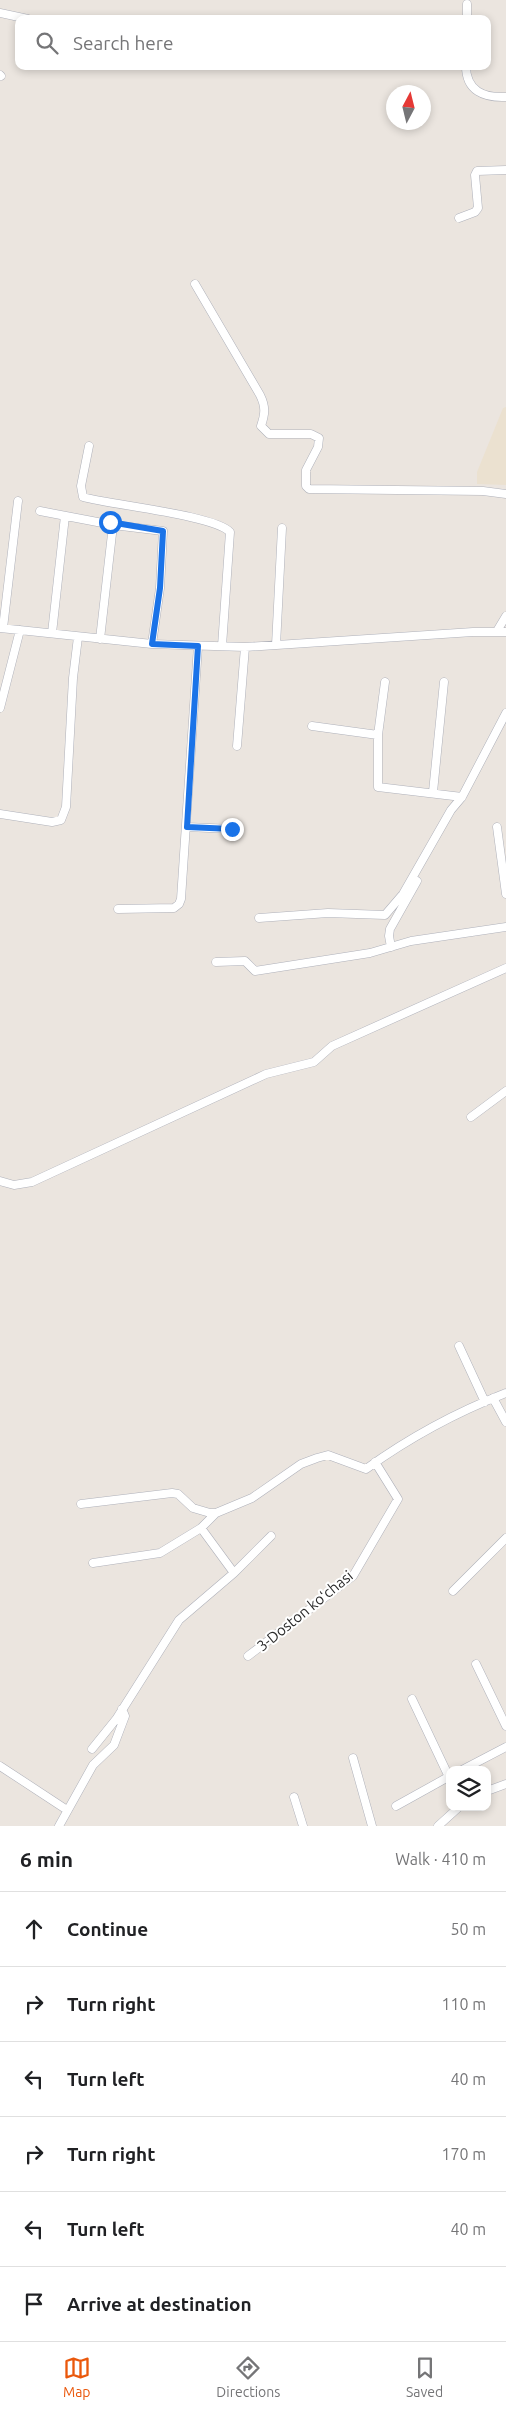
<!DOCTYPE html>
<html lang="en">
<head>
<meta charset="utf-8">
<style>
	:root { --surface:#fff; --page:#f2f2f2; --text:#202124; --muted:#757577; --line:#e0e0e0; --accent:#ea580c }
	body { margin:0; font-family:Ubuntu,sans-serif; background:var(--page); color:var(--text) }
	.controls { position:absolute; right:15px; bottom:15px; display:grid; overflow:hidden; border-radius:10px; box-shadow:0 2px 8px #0003 }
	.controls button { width:45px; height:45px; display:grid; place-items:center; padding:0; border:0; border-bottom:1px solid var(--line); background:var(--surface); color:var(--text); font:25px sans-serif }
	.compass { position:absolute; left:386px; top:85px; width:45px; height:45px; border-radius:50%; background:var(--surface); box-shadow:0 2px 8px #0003; rotate:7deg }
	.stop { position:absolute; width:15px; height:15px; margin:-11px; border:4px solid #1a73e8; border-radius:50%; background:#fff }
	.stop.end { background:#1a73e8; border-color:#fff; box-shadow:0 1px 5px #0008 }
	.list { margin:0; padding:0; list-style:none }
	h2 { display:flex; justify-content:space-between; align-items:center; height:65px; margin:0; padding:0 20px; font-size:21px }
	h2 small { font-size:16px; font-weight:400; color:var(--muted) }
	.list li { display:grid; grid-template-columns:32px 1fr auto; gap:15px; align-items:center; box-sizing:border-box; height:75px; padding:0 20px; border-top:1px solid var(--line) }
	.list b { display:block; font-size:19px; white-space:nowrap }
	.list em { font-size:16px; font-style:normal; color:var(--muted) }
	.icon { flex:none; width:28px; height:28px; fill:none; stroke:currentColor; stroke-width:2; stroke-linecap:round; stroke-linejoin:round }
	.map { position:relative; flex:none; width:506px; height:1826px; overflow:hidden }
	.search { position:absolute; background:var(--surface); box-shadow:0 2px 8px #0003; left:15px; right:15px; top:15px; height:55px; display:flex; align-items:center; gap:12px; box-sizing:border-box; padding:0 18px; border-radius:10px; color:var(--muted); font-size:19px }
	.sheet { height:515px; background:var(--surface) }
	nav { display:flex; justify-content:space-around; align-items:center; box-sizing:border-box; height:70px; border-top:1px solid var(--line); background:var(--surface); font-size:14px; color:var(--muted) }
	nav a { display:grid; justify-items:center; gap:2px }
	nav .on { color:var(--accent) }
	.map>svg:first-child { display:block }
	.education { fill:#ebe1d0 }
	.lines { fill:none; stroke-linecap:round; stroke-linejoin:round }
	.minor-casing { stroke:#afb1ba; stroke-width:9 }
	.minor { stroke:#fff; stroke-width:8 }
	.route { stroke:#1a73e8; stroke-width:6 }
	.labels { text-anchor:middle; stroke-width:4; stroke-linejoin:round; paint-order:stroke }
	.street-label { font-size:15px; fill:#2b2b2b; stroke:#fff }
</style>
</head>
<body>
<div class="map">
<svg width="506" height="1826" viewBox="0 0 506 1826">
	<rect width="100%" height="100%" fill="#ebe5df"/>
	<path class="education" d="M506,407V485L477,484V472L503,408Z"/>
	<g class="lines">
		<g class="minor-casing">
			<path id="minor" d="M0,13L28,19
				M467,19V4
				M466,66C466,91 484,98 506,97
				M0,75L1,76
				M459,218L475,212L478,208L475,175L477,171L506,170
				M195,284L260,395C266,407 265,414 261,426L269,434H311L319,438L318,447L306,470V486L309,489L483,491L506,494
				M89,446L81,486L83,497C111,505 214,515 230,532L222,646
				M40,511L113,525L100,639
				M113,525L163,531L160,588L152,644
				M0,628L152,644L245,647L473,632H506
				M3,628L18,501
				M497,631L506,616
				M52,633L65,516
				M276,645L282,528
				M385,682L378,735V787L462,797
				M0,708L20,630
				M312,726L378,735
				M237,746L245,647
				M433,792L444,682
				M0,814L52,822L61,820L66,807L73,678L78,637
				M187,827L232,829
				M497,827L506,894
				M118,909L174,908L179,904L181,899L198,646
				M259,918L328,913L385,915L403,894L451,810L462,797L506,713
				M391,947L389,936L390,929L417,881
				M216,962L245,961L255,971L370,953L411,941L506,927
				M471,1117L506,1091
				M0,1181L14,1185L32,1182L266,1074L314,1062L332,1046L506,968
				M459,1346L485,1402
				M493,1398L506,1422
				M81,1504L172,1493L178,1494L193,1508L210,1513H216L252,1498L301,1464L317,1458L328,1455L366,1469C409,1438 457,1412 506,1393
				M201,1528L234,1573
				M93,1563L160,1553L201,1528L216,1513
				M453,1591L506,1538
				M248,1656L353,1576L398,1499L375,1462
				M476,1664L506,1726
				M412,1699L449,1777
				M92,1749L117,1718L179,1620L234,1573L271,1536
				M353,1758L372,1826
				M0,1766L67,1810
				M462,1770L506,1747
				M487,1791L506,1784
				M294,1797L303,1826
				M396,1806L450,1776
				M59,1826L93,1765L114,1745L125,1716L122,1709
				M438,1826L459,1807"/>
		</g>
		<use href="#minor" class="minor"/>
	</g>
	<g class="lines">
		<path class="route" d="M110,522L163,531L160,588L152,644L198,646L187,827L232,829"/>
	</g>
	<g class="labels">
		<g class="street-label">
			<text transform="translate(305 1611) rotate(-39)" y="5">3-Doston koʻchasi</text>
		</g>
	</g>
</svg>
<div class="controls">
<button><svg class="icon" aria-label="layers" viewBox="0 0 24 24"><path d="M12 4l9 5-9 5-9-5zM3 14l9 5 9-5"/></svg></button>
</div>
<svg class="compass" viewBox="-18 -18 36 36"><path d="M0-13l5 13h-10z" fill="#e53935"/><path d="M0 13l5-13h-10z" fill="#757577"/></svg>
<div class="stop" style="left:110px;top:522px"></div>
<div class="stop end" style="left:232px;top:829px"></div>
<div class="search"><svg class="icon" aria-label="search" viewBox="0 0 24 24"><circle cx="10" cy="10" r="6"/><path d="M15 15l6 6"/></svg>Search here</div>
</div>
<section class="sheet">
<h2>6 min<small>Walk · 410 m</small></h2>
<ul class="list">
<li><svg class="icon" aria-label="ahead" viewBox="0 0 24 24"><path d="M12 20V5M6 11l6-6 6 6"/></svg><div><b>Continue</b></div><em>50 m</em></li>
<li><svg class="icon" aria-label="right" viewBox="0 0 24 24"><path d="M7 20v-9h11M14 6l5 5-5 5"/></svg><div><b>Turn right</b></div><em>110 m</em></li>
<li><svg class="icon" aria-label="left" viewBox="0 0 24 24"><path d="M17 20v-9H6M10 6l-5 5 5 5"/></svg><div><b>Turn left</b></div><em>40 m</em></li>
<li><svg class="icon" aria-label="right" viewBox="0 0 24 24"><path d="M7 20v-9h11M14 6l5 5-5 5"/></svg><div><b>Turn right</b></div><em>170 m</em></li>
<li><svg class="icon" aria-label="left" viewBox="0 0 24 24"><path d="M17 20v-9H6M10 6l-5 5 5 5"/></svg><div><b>Turn left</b></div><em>40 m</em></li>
<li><svg class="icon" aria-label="arrive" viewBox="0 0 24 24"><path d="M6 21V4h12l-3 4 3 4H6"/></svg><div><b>Arrive at destination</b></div></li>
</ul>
</section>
<nav>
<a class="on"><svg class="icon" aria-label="map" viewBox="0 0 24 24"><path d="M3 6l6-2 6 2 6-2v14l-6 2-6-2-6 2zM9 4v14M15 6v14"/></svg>Map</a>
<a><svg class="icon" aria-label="directions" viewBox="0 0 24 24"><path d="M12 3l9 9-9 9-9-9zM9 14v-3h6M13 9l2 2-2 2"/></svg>Directions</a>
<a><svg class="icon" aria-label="saved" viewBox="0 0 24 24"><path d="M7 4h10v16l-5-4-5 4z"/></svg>Saved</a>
</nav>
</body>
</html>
